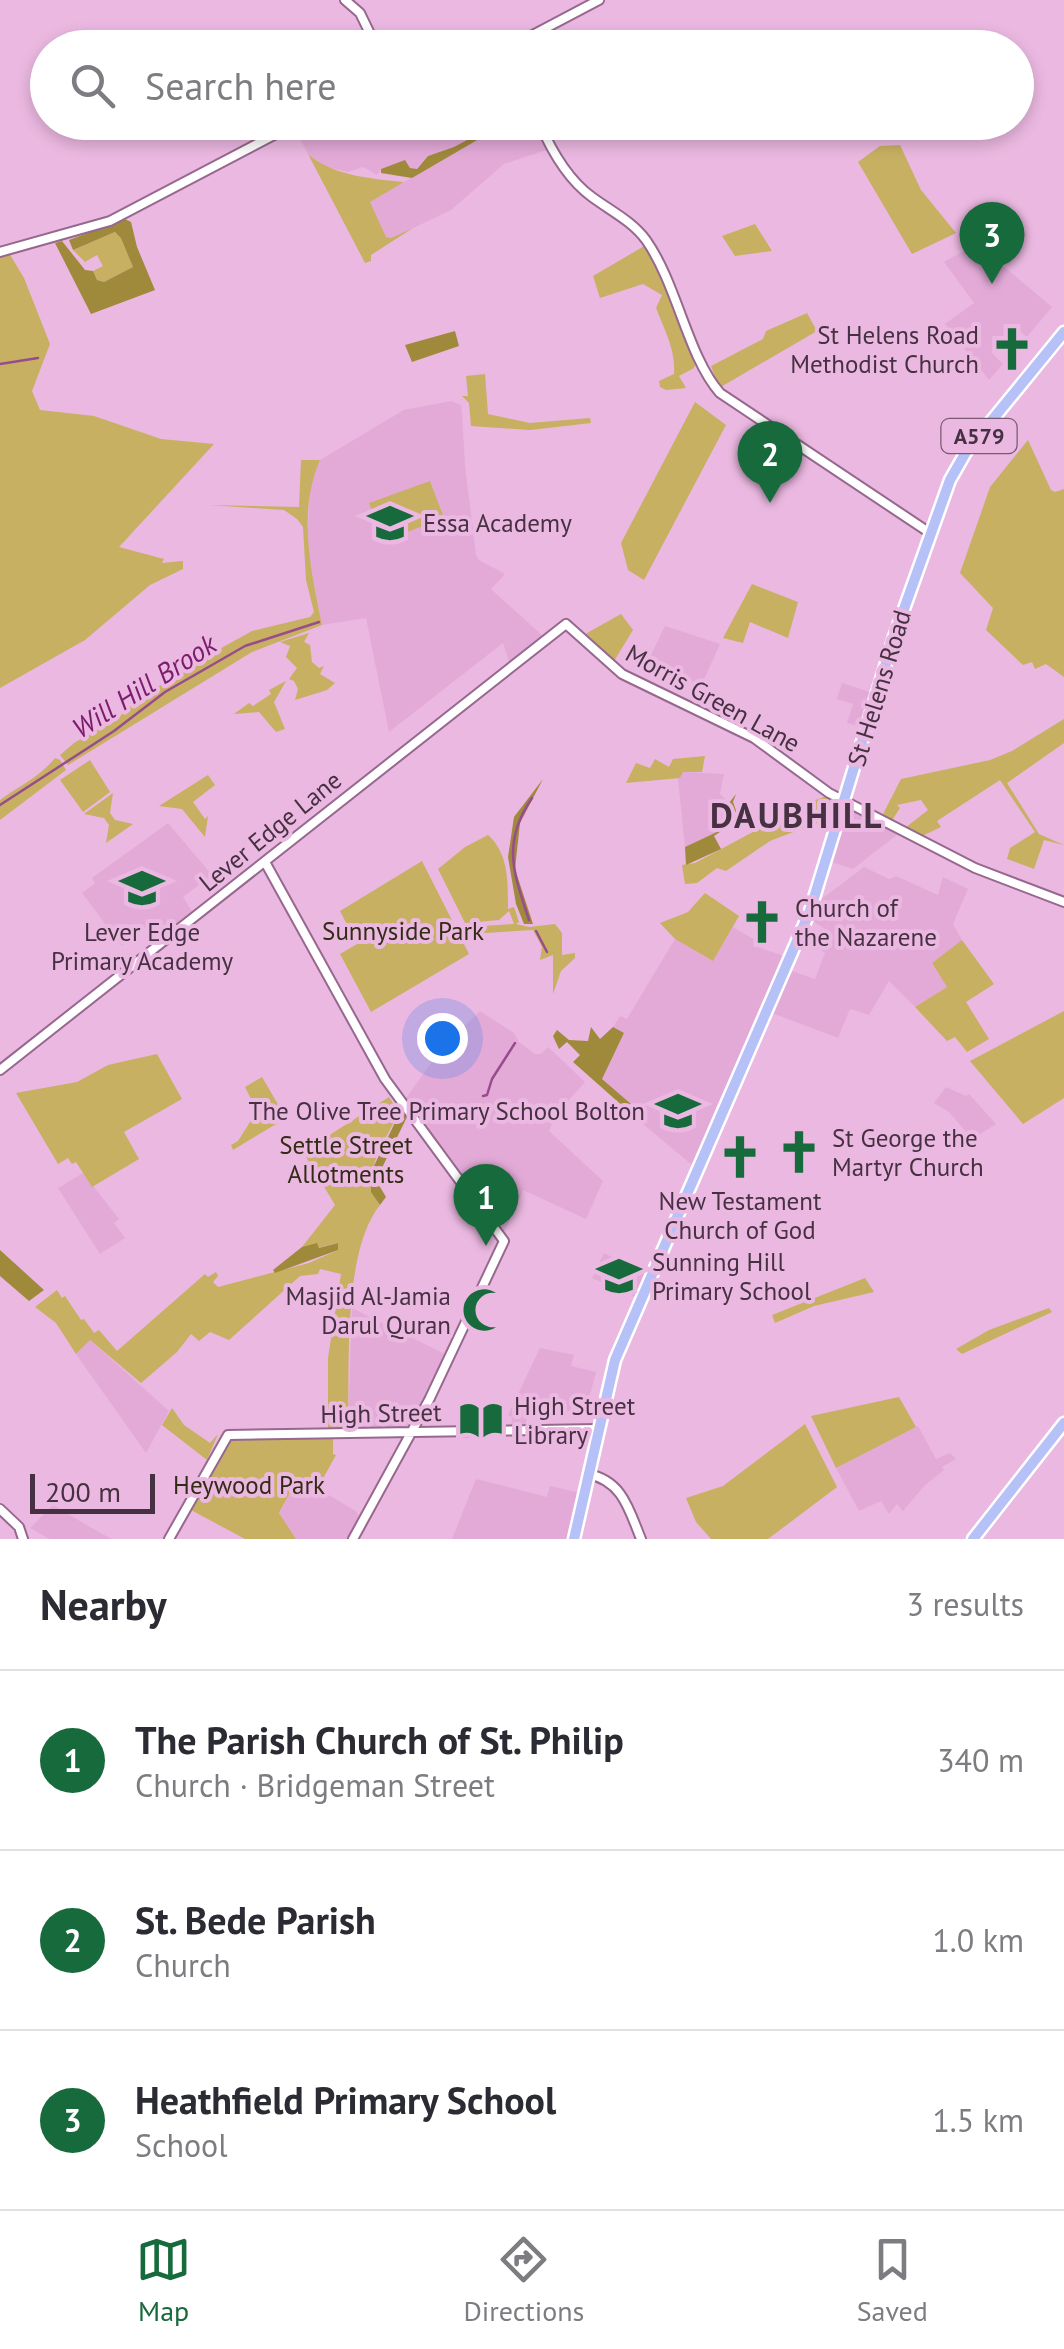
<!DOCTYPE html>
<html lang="en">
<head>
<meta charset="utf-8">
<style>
	:root { --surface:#fff; --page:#f7f7f7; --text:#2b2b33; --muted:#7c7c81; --line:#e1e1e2; --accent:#176a3b }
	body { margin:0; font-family:"PT Sans",sans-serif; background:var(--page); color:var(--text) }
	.scale { position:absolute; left:30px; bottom:25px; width:125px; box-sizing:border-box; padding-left:10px; border:5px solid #453141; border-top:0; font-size:28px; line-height:35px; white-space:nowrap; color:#453141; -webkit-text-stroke:8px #ebb8e1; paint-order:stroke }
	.you { position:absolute; left:442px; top:1038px; width:35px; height:35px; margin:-25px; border:8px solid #fff; border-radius:50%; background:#1a73e8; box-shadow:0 0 0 15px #1a73e833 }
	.badge { display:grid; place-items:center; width:65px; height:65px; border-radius:50%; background:var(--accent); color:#fff; font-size:32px; font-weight:700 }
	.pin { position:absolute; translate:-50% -82px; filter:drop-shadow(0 2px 5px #0008) }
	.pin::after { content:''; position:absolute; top:52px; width:35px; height:30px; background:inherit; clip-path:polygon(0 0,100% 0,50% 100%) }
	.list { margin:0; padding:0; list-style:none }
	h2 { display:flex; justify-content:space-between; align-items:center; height:130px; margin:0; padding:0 40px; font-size:42px }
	h2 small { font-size:32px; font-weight:400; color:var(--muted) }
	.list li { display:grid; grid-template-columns:65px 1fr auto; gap:30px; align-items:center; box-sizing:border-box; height:180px; padding:0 40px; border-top:2px solid var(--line) }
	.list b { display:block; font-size:38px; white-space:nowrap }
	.list p { margin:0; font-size:32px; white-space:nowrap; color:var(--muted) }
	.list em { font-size:32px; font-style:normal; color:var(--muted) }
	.icon { flex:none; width:55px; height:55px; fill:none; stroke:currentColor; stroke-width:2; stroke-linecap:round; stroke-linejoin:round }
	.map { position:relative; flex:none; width:1064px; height:1539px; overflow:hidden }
	.search { position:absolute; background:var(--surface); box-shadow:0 5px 15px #0003; left:30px; right:30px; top:30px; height:110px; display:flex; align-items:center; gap:25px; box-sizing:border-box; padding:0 35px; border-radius:55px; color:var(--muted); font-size:38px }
	.sheet { height:670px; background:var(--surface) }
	nav { display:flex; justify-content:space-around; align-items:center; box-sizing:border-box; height:140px; border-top:2px solid var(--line); background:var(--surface); font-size:28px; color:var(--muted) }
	nav a { display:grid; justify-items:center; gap:5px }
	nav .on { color:var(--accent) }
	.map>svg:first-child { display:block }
	.built { fill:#e3aad8 }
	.green { fill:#c7b061 }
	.forest { fill:#9f893b }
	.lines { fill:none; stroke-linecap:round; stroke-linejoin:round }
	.stream { stroke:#994c8d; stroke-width:2.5 }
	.secondary-casing { stroke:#96688e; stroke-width:12 }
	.primary-casing { stroke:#fff; stroke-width:15 }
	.secondary { stroke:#fff; stroke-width:8 }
	.primary { stroke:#b6c2f7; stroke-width:10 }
	.labels { text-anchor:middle; stroke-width:8; stroke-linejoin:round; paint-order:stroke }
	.shield { fill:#ebb8e1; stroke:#775a71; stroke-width:2.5 }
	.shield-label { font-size:22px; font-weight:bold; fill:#453141 }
	.poi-label { font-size:25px; fill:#453141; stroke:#ebb8e1; text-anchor:start }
	.street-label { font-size:25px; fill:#453141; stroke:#ebb8e1 }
	.park-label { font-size:25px; fill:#332c14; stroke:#ebb8e1 }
	.water-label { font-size:28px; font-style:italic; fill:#7b1c6f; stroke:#ebb8e1 }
	.district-label { font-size:35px; font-weight:bold; letter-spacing:2.5px; fill:#453141; stroke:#ebb8e1 }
</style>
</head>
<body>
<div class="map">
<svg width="1064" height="1539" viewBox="0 0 1064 1539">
	<rect width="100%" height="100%" fill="#ebb8e1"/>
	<path class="built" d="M322,123H490L480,133L454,147L428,156L416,169L410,168L405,161L381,169L377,175L363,167L348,172L335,169L323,166L308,154L298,135Z
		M498,123H537L549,149L504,164L451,210L390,239L385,236L369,202L491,132Z
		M977,244L1052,307L1027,337L1014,326L991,352L1003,364L989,380L945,324L974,303L944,262Z
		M451,401L461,405L462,413L465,465L476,555L479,560L505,574L491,589L543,636L509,662L503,643L389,732L366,618L322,625L307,547L310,483L320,460L404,410Z
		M665,626L720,644L701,686L649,659Z
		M842,683L873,693L862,727L847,723L853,704L837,699Z
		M683,772L724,774L720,794L729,803L719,831L685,847L678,779Z
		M850,807L873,820L876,826L878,823L898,834L853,869L832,862Z
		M168,823L212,875L183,897L194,914L167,935L154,920L122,946L82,893L95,883L92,878Z
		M864,867L889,879L896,876L938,895L943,877L968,889L953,924L962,940L932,963L947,987L915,1007L889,981L869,1015L850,1009L838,1038L772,1013L792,971L815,979L825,953L821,950L828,931L811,920L819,901Z
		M733,927L760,943L758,947L787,957L696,1161L691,1164L638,1120L628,1108L631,1104L601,1079L624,1034L613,1027L620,1016L627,1019L675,939L713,961Z
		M480,1011L514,1033L519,1042L535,1054H541L548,1047L585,1082L554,1117L549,1131L603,1181L586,1219L523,1190L505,1231L499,1229L406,1098L439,1052Z
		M946,1087L966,1096L969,1094L996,1124L972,1139L949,1112L934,1103Z
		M83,1173L119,1219L114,1223L125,1238L100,1254L58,1188Z
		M604,1253L645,1273L635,1297L592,1278Z
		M352,1308L447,1355L410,1424L403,1428L348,1429Z
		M90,1340L169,1411L146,1453L76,1354Z
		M540,1348L574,1355L571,1366L596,1372L585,1414L577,1411L529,1412L525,1425L511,1426L512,1417L508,1415Z
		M918,1426L936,1459L950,1453L956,1459L942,1467L944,1470L925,1485L903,1511L897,1504L889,1514L881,1501L859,1511L836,1468Z
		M299,1477L357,1512L359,1517L348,1539H296L279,1514Z
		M476,1479L547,1497L550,1486L581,1493L571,1539H452Z
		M53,1505L93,1529L112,1539H50L30,1528Z"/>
	<path class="green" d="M900,145L921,190L956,233L912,254L858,162L880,146Z
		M308,154C333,176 373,179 404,182L370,202L386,237L391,238L413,228L371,255V261L365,263Z
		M755,224L772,251L735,256L722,236Z
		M115,232L122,238L133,267L104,282L97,280L93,271L103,266L97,255L85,262L73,250Z
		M646,245L656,260L697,358L694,368L679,376L686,388L666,390L660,387L659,381L674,374C676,350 664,329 656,308L662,295L643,284L600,298L593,276Z
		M9,253L24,278L50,344L32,391L40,410L94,416L161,439L214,444L119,547L164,559L162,563L183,561V569L150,585L85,640L0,688V255Z
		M807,313L817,331L719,388L711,366L763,339L766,331Z
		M485,374L488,414L530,423L590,418L591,423L530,430L471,426L469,403L462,396H468L466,376Z
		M695,402L726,425L644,580L628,570L621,543Z
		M1028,440L1051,490L1055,492L1064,489V677L1046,664L1035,669L1032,662L1023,665L986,630L993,608L960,573L990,487Z
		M301,460H320C297,513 311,570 322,625L252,652L68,765L60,755L74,743L119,717L134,703L187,667L252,631L310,617L314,612L306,580L303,527L297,519L284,510L209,505L299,507Z
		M430,481L444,518L383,541L369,503Z
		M752,584L798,602L788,638L750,622L743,643L723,638Z
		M621,614L633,630L614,661L586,637L587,633Z
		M309,633L304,642L310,645L312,662L319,668L324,666L320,674L335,683L327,690L295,700L298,689L294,681L289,679L297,668L286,657L290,646L280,642Z
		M286,681L274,702L285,729L276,732L259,712L234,714L249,703L253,706L271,694L269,690Z
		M1064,719V743L1007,783L1039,834L1064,845L1044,840L1034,869L1007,859L1010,848L1035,832L1000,780L937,821L941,827L920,837L905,828L928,810L921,800L897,805L900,808L891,822L882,816L901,779L990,760L1012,751Z
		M705,756L702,772H683L680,778L626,783L636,763L650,768L655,759L669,767L673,759Z
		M55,758L60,760L66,770L0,820V800C19,786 41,776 55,758Z
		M90,760L110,792L83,812L60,780Z
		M208,775L215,785L193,802L205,819L208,816L205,837L182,809L159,806Z
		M113,793L110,813L115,820L133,824L106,843L109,825L104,818L84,814Z
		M827,796L834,802L835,816L770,841L726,871L717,868L697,883L685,884L682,865L695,863L807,803Z
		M488,835C509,854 508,882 508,909L514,907L519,922L516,924L529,927L555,924L562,933V955L575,953V958L561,971L553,994V955L540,960L542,947L533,930L468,934L464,927L514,924L509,911L499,920L465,923L438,869L465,847Z
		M422,861L469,954L371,1012L340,954L357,944L340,911Z
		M705,893L739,916L713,961L675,939L660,923L688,912Z
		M962,940L994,984L966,1002L989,1039L967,1052L955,1037L947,1041L915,1007L947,987L932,963Z
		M1064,1011V1098L1023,1124L970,1061Z
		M157,1054L182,1099L124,1132L139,1159L92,1187L76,1162L72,1164L68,1158L58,1164L16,1093L77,1082L108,1065Z
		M262,1077L286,1118L233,1150L231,1145L238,1141L257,1111L245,1087Z
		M389,1097L399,1112C385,1143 358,1175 380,1205C342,1252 350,1369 348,1429H328V1358L341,1274L320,1269L318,1274L300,1276L229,1340L210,1332L199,1341L191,1334L177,1352L141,1383L90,1340L76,1354L56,1323L35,1307L57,1290L62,1298L65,1296L81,1320L84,1319L94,1333L99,1330L117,1351L205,1274L208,1277L216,1272L218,1276L213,1282L218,1287L309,1263L338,1250L337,1243L318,1248L302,1247L335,1205L303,1152Z
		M865,1278L874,1292L814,1306L775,1323L772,1315Z
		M1049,1308L1052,1312L962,1354L956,1349L989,1330Z
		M899,1397L916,1427L836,1468L811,1416Z
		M172,1408L184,1425L210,1443L218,1434L207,1460L162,1425Z
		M805,1424L837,1487L768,1539H711L696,1522L686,1498L723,1486Z
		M333,1438V1454L336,1455L320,1484L316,1487L298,1478L279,1513L296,1539H245L191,1510L228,1439Z"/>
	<path class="forest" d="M490,123H498L491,132L412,178L381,173V169L405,160L410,168L417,169L428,156L454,147L480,133Z
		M125,219L131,222L137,247L155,290L91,314L55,243L62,241L85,270L93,271L97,280L104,282L133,267L121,238L115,232L73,250L69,240Z
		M455,331L459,346L412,362L405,345Z
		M543,779L520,823L515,869L533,924H524L516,904L508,857L514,817Z
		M736,794L733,802L739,819L714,836L721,849L686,865L685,847L719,831L729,803Z
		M591,1027L600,1039L613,1027L624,1033L602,1079L631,1104L626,1109L573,1062L580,1055L567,1042L559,1049L553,1036L557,1030L569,1040L588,1041Z
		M402,1108L408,1115L376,1180L386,1197L380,1205L371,1192V1172Z
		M317,1243L319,1248L338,1243V1250L275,1273L273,1270L302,1247Z
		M0,1250L44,1290L29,1301L0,1276Z"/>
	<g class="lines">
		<path class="stream" d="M0,364L38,358
			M0,805L114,731L165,692L245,646L319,622
			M529,920C514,874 501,843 532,798
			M536,931L547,952
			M483,1096L487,1095L492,1079L515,1043"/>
		<g class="secondary-casing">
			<path id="secondary" d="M345,0L360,13L377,48
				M508,48L599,0
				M539,122C551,150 567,179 592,197C611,211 632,221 646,240C677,284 688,357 720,393L930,533
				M0,252L110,221L299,122
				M265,862L385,1079L504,1241L429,1400L353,1539
				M0,1070L566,624L622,674L754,738L829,793L975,868L1064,902
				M588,1474C623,1481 629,1510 641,1539
				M0,1509L19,1527L23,1539
				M169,1539L228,1435L598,1429"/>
		</g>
		<g class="primary-casing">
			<path id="primary" d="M574,1539L615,1360L810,911L894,637L950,480L966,452L1064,332
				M973,1539L1064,1423"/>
		</g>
		<use href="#secondary" class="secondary"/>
		<use href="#primary" class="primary"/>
	</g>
	<defs>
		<g id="church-bare" transform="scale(3.45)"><path d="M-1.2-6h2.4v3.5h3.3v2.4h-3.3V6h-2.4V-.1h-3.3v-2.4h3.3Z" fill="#176a3b" stroke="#ebb8e1" stroke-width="2.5" paint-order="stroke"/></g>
		<g id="school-bare" transform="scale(3.45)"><path d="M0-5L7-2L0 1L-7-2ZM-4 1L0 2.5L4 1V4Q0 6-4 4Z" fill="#176a3b" stroke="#ebb8e1" stroke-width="2.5" paint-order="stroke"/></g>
		<g id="mosque-bare" transform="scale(3.45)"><path d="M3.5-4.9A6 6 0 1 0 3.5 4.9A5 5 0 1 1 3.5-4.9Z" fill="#176a3b" stroke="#ebb8e1" stroke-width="2.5" paint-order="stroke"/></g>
		<g id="library-bare" transform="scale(3.45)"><path d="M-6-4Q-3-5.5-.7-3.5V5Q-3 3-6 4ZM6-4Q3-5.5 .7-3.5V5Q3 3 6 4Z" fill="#176a3b" stroke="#ebb8e1" stroke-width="2.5" paint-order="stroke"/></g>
	</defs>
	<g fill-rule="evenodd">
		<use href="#church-bare" x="1012" y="349"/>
		<use href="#school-bare" x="390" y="523"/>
		<use href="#school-bare" x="142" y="888"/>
		<use href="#church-bare" x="762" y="922"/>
		<use href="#school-bare" x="678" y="1111"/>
		<use href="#church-bare" x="799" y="1152"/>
		<use href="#church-bare" x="740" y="1157"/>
		<use href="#school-bare" x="619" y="1276"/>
		<use href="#mosque-bare" x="484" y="1310"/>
		<use href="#library-bare" x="481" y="1420"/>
	</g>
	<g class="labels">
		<rect class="shield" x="941.5" y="419" width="75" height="34" rx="8"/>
		<g class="shield-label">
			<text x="979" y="444">A579</text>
		</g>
		<g class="poi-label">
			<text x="979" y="344" text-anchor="end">St Helens Road<tspan x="979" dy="29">Methodist Church</tspan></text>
			<text x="423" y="532">Essa Academy</text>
			<text x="795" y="917">Church of<tspan x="795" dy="29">the Nazarene</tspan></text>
			<text x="142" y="941" text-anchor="middle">Lever Edge<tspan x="142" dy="29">Primary Academy</tspan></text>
			<text x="645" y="1120" text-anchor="end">The Olive Tree Primary School Bolton</text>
			<text x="832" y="1147">St George the<tspan x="832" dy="29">Martyr Church</tspan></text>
			<text x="740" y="1210" text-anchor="middle">New Testament<tspan x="740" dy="29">Church of God</tspan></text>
			<text x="652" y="1271">Sunning Hill<tspan x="652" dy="29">Primary School</tspan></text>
			<text x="451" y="1305" text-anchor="end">Masjid Al-Jamia<tspan x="451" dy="29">Darul Quran</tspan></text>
			<text x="514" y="1415">High Street<tspan x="514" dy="29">Library</tspan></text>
		</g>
		<g class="street-label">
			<text transform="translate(879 688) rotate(-73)" y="9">St Helens Road</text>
			<text transform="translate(713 698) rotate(29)" y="9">Morris Green Lane</text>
			<text transform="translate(270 831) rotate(-39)" y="9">Lever Edge Lane</text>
			<text transform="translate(381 1413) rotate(-1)" y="9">High Street</text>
		</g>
		<g class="park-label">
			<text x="403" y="940">Sunnyside Park</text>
			<text x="346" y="1154">Settle Street<tspan x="346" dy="29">Allotments</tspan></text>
			<text x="249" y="1494">Heywood Park</text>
		</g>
		<g class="water-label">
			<text transform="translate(144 686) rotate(-33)" y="10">Will Hill Brook</text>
		</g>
		<g class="district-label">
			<text x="797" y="828">DAUBHILL</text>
		</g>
	</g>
</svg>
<div class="scale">200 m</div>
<div class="you"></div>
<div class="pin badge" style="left:486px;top:1246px">1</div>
<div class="pin badge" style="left:770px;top:503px">2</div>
<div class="pin badge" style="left:992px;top:284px">3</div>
<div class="search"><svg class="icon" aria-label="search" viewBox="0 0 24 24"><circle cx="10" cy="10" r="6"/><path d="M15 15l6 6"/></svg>Search here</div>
</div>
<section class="sheet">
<h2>Nearby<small>3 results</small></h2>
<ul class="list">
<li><span class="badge">1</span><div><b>The Parish Church of St. Philip</b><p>Church · Bridgeman Street</p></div><em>340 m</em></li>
<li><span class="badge">2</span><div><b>St. Bede Parish</b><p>Church</p></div><em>1.0 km</em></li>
<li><span class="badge">3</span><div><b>Heathfield Primary School</b><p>School</p></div><em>1.5 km</em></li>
</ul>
</section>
<nav>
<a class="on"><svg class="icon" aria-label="map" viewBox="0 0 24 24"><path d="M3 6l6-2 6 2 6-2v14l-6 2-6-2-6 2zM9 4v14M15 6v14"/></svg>Map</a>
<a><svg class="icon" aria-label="directions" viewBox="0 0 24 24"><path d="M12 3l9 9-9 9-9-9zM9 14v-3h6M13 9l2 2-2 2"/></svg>Directions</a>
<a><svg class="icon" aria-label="saved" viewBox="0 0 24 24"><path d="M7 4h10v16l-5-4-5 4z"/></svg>Saved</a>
</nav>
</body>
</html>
